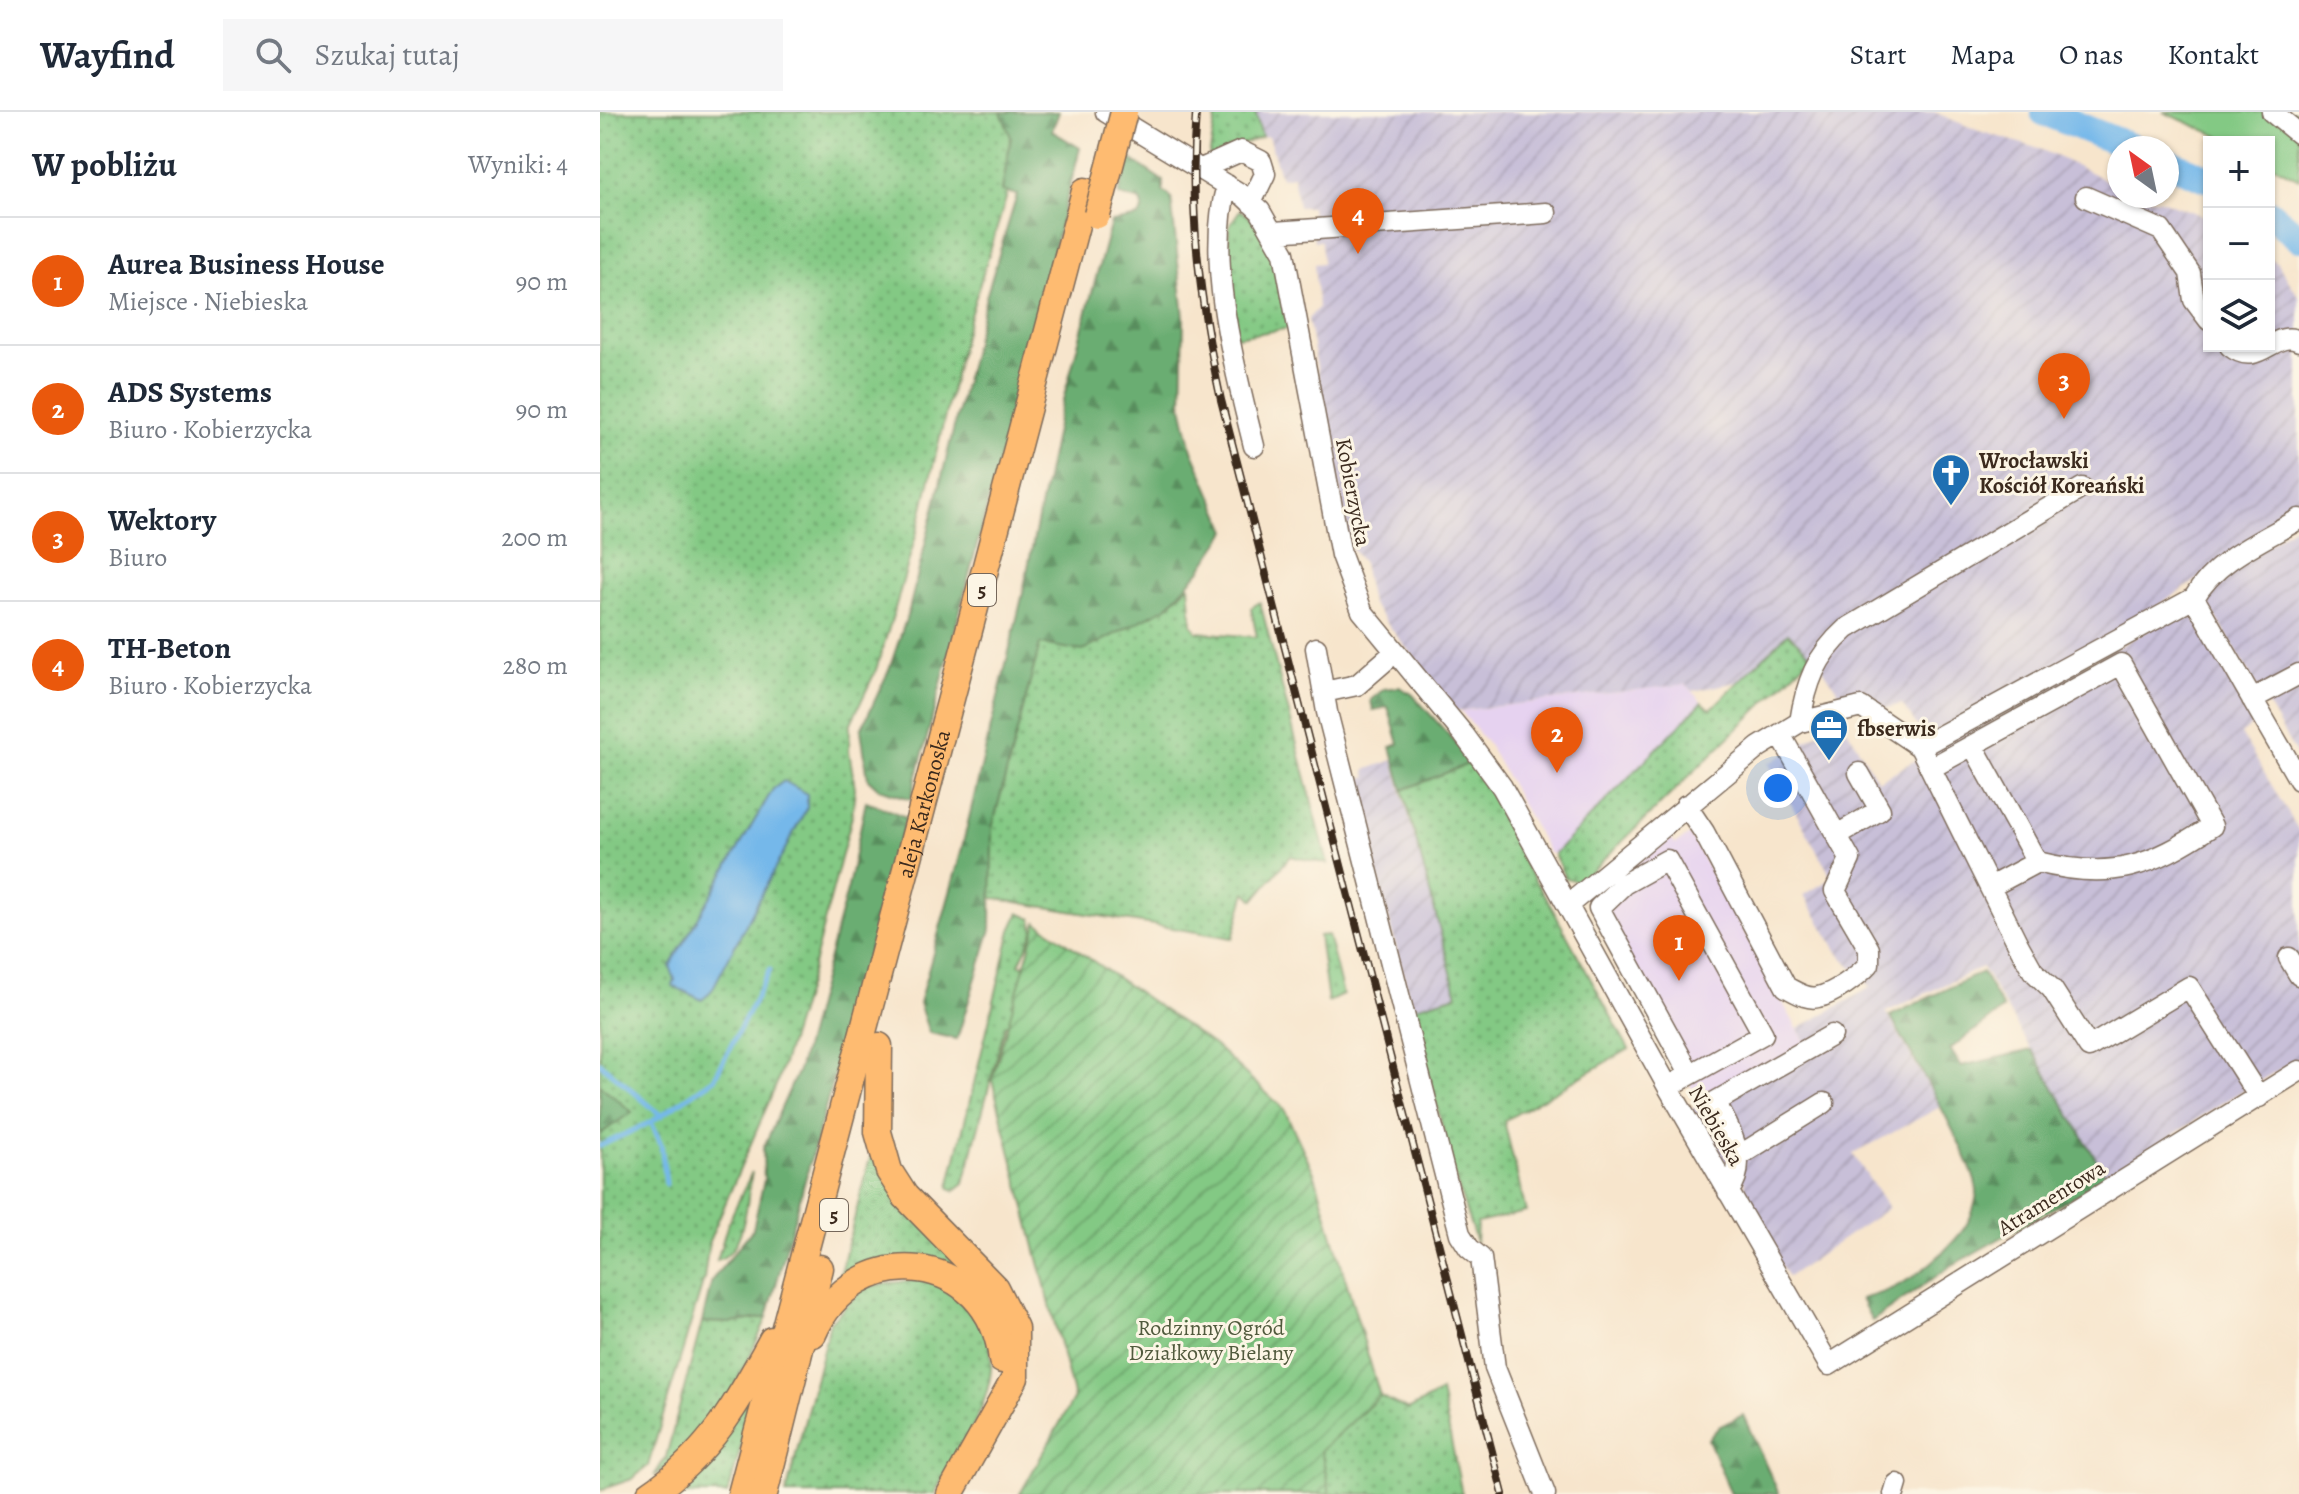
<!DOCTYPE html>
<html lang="pl">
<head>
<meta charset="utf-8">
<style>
	:root { --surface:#fff; --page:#f6f6f7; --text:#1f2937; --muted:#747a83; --line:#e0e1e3; --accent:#ea580c }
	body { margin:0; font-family:Alegreya,serif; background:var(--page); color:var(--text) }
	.controls { position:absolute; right:24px; top:24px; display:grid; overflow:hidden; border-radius:0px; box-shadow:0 2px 6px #0004 }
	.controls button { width:72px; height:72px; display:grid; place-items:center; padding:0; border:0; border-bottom:2px solid var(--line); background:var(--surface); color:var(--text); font:40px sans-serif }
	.compass { position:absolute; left:1507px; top:24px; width:72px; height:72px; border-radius:50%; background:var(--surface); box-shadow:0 2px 6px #0004; rotate:327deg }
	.you { position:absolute; left:1178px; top:676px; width:28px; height:28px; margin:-20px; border:6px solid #fff; border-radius:50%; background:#1a73e8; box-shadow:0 0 0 12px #1a73e833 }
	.badge { display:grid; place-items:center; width:52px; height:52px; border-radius:50%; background:var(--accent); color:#fff; font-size:26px; font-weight:700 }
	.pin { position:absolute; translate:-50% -66px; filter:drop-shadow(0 2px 4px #0008) }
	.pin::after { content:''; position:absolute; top:42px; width:28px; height:24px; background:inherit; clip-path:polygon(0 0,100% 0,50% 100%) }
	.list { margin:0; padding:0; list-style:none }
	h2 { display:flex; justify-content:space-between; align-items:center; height:104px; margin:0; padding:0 32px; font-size:34px }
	h2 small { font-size:26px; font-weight:400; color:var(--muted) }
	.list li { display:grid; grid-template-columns:52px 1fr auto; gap:24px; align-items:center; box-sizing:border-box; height:128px; padding:0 32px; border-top:2px solid var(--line) }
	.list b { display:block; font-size:30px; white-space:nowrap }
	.list p { margin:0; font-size:26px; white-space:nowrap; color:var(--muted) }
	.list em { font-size:26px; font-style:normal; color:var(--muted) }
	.icon { flex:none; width:44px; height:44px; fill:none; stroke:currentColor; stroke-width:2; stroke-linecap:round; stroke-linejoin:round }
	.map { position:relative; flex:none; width:1699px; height:1382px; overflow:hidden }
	header { display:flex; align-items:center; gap:48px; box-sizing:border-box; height:112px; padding:0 40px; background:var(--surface); border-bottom:2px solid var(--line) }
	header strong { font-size:38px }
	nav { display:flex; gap:44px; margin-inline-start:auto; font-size:28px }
	.search { width:560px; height:72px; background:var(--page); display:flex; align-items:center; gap:20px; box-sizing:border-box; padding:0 28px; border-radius:0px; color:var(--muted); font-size:30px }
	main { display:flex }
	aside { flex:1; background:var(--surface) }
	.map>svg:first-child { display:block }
	.built { fill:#e6d2f0 }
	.industrial { fill:url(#industrial-furrows) }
	.grass { fill:url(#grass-dots); stroke:#5f7a51; stroke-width:2 }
	.forest { fill:url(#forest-firs); stroke:#526c48; stroke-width:2 }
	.park { fill:#83c984; stroke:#5f7a51; stroke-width:2 }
	.garden { fill:url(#garden-furrows); stroke:#5f7a51; stroke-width:2 }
	.water { fill:#74b8ea; stroke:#587184; stroke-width:2 }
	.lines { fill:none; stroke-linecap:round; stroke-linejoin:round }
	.stream { stroke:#74b8ea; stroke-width:5 }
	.river { stroke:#74b8ea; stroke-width:28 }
	.minor-casing { stroke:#7d6b5b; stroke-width:23 }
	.major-casing { stroke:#7d6b5b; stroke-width:29 }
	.minor { stroke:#fff; stroke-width:20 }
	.major { stroke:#febb71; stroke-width:26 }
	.rail-casing { stroke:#3b2a1e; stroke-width:8 }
	.rail { stroke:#fcf5e5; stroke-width:5; stroke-dasharray:15; stroke-linecap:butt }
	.major-bridge-casing { stroke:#7d6b5b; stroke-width:29; stroke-linecap:butt }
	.major-bridge { stroke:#febb71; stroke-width:26 }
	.labels { text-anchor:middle; stroke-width:6; stroke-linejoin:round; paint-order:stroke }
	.shield { fill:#fcf5e5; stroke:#75675a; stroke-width:2 }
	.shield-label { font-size:20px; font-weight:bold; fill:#3b2a1e }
	.poi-label { font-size:22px; font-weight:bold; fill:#3b2a1e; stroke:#fcf5e5; text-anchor:start }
	.street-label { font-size:22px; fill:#3b2a1e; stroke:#fcf5e5 }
	.park-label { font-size:22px; fill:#515a3d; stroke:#fcf5e5 }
</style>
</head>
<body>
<header>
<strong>Wayfind</strong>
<div class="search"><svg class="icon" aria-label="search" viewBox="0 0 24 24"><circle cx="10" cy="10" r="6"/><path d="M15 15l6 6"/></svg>Szukaj tutaj</div>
<nav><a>Start</a><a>Mapa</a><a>O nas</a><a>Kontakt</a></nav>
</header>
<main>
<aside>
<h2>W pobliżu<small>Wyniki: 4</small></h2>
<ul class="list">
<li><span class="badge">1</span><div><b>Aurea Business House</b><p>Miejsce · Niebieska</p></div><em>90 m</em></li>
<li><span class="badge">2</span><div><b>ADS Systems</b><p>Biuro · Kobierzycka</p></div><em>90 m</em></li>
<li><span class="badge">3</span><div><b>Wektory</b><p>Biuro</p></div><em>200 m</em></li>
<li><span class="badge">4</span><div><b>TH-Beton</b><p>Biuro · Kobierzycka</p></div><em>280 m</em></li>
</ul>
</aside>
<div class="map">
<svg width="1699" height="1382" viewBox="0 0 1699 1382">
	<defs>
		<pattern id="industrial-furrows" width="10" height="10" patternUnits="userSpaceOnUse" patternTransform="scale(2)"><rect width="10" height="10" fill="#c8bfd8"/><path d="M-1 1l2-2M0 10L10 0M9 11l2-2" fill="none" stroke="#ada4b9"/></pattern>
		<pattern id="grass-dots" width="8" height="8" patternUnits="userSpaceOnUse" patternTransform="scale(2)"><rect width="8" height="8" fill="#83c984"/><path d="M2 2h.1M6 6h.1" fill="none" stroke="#6ca36b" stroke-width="1.8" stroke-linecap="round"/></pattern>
		<pattern id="forest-firs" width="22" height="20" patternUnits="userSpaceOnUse" patternTransform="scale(2)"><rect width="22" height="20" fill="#6aad72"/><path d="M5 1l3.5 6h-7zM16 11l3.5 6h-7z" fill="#588d5d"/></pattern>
		<pattern id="garden-furrows" width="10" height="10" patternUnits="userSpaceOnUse" patternTransform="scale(2)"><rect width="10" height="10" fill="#83c984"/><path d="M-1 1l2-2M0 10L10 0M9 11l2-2" fill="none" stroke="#6ca36b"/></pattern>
	</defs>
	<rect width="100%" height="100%" fill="#fcf5e5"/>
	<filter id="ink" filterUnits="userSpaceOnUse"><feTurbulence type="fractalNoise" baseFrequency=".0125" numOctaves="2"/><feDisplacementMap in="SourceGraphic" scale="16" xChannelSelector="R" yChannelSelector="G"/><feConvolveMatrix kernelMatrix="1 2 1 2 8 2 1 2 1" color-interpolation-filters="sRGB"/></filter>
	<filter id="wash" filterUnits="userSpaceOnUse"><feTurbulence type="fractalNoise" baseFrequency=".006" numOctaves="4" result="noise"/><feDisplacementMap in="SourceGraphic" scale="32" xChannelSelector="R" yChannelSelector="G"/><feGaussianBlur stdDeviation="1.8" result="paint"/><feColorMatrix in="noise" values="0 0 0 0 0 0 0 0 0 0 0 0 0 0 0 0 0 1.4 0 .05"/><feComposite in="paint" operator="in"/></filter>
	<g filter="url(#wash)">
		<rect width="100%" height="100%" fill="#f7e5cc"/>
		<path class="built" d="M1086,572L1102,590L954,742L949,741L890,635L861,599Z
			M1090,723L1207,934L1101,993L991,793L1012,768L1071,727L1075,732Z"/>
		<path class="industrial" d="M655,0H1334L1379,19L1440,37L1494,62L1519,76V84L1561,88L1609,106V234H1669V145L1677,151L1699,185V401L1516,521L1325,625L1302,592L1282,597L1275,585L1246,592L1223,556L1188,522L1137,570L1093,579L1086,572L856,599L771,491L763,451L751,436L708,207L718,196L714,152L723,151L721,129H714L711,95H698L693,64L681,66L668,24L662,25L658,20Z
			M1699,411V647L1604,484L1609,474Z
			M1572,505L1594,506L1656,610L1641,622L1699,719V946L1625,989L1507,1066L1382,855L1286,900L1340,995L1253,1042L1288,1096L1188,1165L1147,1099L1145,1069L1127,1065L1089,998L1116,987L1207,933L1198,917L1271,875L1238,840L1204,783L1232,766L1169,652L1241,607L1278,669Z
			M793,648L858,883L812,896L753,668L767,665L765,658Z"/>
		<path class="grass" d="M0,0H401L411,25L402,78L408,80L365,220L319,413L294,500L276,558L250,613L249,639L255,676L252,704L208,872L177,971L109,1129L104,1167L48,1354L32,1367L0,1378V1022L31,1000L0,973Z
			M617,0H655L662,25L609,45Z
			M640,98C677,122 682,176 691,216L636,225L628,162L629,114Z
			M589,473L592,512L597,520L657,525L651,496L660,490L728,752L690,744L654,788L646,780L633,826L391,786L392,716L440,531L567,495Z
			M1188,521L1212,544L981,770L965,766L954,742L1102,590L1111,597Z
			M873,650L913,716L924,752L947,787L1029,937L904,1009L926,1100L877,1111L876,1130L857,1072L812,896L857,883L803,678Z
			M419,801L432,807L434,820L419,852L464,878L465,893L405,913L364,1071L354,1079L349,1075L411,818Z
			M728,823L743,883L728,890L719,824Z
			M271,1042L366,1157L238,1170Z
			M152,1060C147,1084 146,1141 117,1148L128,1111Z
			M327,1166C341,1174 370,1187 378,1200C416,1265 365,1325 334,1382H186L230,1210L265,1175Z
			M167,1205C143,1263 109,1330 54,1364L66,1345L102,1210L132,1211Z
			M156,1279L128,1382H64Z
			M841,1280L862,1382H730L721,1338L780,1284L808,1298Z"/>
		<path class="forest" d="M401,0H459L452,19L480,36L311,687L279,677L268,667L261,618L289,558L309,498L386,185L417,83L402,79L411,25Z
			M528,45L563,69V79L571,85L584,205L582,294L592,338L627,419L600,459L567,495L483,539L440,532L392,716L391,817L357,927L329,921L319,891L358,752L422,485L459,303L511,110L539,105L543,97L541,89L519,83Z
			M799,575L812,582L873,650L803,678L791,635L799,632L788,595L773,598L771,588L784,577Z
			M266,689L306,705L167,1205L132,1211L102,1210L112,1168L153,1117L164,1068L163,1037L199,956L248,775Z
			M1382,860L1403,897L1350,937L1361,954L1432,938L1507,1066L1351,1154L1272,1209L1261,1187C1294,1179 1315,1166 1340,1143C1360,1124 1374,1109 1377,1081C1379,1056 1306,933 1290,904Z
			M0,973L32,1000L0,1022Z
			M1143,1303L1179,1382H1131L1108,1327L1120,1314Z"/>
		<path class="park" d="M1563,0H1699V67L1669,51V30H1632Z"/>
		<path class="garden" d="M437,810L615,934L684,997L715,1063L780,1284L721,1338L730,1382H420L474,1286L392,968Z"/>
		<path class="water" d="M184,669L207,682V695L112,878L102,888L73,874L75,868L70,854L173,677Z"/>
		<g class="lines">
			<path class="stream" d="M0,951L62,1004
				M51,1010L61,1032L66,1072
				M0,1034L51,1010L114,967L170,858"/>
			<path class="river" d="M1444,0L1533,36
				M1567,50L1609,67
				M1669,101L1699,126"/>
		</g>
	</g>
	<g filter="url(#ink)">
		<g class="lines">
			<g class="minor-casing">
				<path id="minor" d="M506,0L644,84L660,99L684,141L741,443L762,499L864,623L902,675L1068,975L1229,1253L1699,959
					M1672,0L1699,22
					M601,57L641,39L661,49L665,62L651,91
					M627,73C605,149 635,257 654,334
					M1486,85L1561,118L1590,161L1594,188L1609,208
					M674,120L946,101
					M1630,234C1659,258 1674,216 1699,229
					M1594,486L1699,668
					M716,536L727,600L860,1122L869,1136L881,1146L895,1256L945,1382
					M724,580L757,573L794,541
					M1652,587L1699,562
					M1200,610C1206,571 1216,544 1246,517L1482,376
					M1373,634L1437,750
					M1320,635L1594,486C1616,447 1662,429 1699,407
					M1331,656L1521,552L1612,714C1550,755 1513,769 1437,750L1390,775
					M1086,693L1104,720L1186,875C1196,880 1207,888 1218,885C1234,882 1258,864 1269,852V837L1235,779L1250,747L1180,622
					M1237,723L1280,698L1259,661
					M968,793L1159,635L1200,610L1261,595L1320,635L1419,834L1433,859L1452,877L1489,935L1589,875L1659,985
					M1689,846L1699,863
					M1068,975L1163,922L1067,748L1024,772L999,796L1090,962
					M1137,1045L1224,991
					M1128,1080C1150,1051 1131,1019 1115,990L1232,923
					M1294,1382L1297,1372"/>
			</g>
			<g class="major-casing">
				<g id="major">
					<path d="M279,934L278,1020L289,1059L305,1084L395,1176L415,1216V1266L350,1382"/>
					<path d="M213,1222C255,1124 390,1138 402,1248"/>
					<path d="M50,1382C109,1343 139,1289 172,1228"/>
					<path id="s1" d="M141,1382L485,79"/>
					<path d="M164,1382L220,1156"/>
				</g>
			</g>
			<use href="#minor" class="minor"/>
			<use href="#major" class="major"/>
			<g class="rail-casing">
				<path id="rail" d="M596,0C588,99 600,192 621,288L903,1382"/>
			</g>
			<use href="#rail" class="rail"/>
			<g class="major-bridge-casing">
				<path id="major-bridge" d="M497,103L524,0"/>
			</g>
			<use href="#major-bridge" class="major-bridge"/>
		</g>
	</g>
	<defs>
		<g id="church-pin" transform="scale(2)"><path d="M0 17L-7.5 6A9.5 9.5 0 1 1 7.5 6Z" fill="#1f6fb2" stroke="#fcf5e5"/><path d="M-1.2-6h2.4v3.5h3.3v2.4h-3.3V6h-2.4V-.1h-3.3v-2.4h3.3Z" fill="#fff"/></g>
		<g id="office-pin" transform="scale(2)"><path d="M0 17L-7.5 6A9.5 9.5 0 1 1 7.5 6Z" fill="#1f6fb2" stroke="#fcf5e5"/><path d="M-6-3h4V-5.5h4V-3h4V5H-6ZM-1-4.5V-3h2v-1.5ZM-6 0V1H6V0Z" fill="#fff"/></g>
	</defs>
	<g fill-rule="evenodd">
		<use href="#church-pin" x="1351" y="361"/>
		<use href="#office-pin" x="1229" y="616"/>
	</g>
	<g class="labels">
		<g class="shield">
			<rect x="368" y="462" width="28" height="32" rx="6"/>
			<rect x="220" y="1087" width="28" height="32" rx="6"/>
		</g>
		<g class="shield-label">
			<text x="382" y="485">5</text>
			<text x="234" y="1110">5</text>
		</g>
		<g class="poi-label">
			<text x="1379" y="356">Wrocławski<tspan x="1379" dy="25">Kościół Koreański</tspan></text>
			<text x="1257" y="624">fbserwis</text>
		</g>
		<g class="street-label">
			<text transform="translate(754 380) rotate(79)" y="8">Kobierzycka</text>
			<text dy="8" stroke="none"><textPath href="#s1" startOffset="714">aleja Karkonoska</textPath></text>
			<text transform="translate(1117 1013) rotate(60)" y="8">Niebieska</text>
			<text transform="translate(1451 1085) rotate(-32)" y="8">Atramentowa</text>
		</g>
		<g class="park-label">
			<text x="611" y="1223">Rodzinny Ogród<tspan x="611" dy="25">Działkowy Bielany</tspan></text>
		</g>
	</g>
</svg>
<div class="controls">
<button>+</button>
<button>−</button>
<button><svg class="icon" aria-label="layers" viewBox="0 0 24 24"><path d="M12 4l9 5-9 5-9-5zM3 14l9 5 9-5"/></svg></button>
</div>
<svg class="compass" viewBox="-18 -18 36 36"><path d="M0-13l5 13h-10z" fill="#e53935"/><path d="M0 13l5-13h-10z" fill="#747a83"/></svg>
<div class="you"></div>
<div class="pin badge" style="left:1079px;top:869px">1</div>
<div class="pin badge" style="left:957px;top:661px">2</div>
<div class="pin badge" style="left:1464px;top:307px">3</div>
<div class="pin badge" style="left:758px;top:142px">4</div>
</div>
</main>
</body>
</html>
